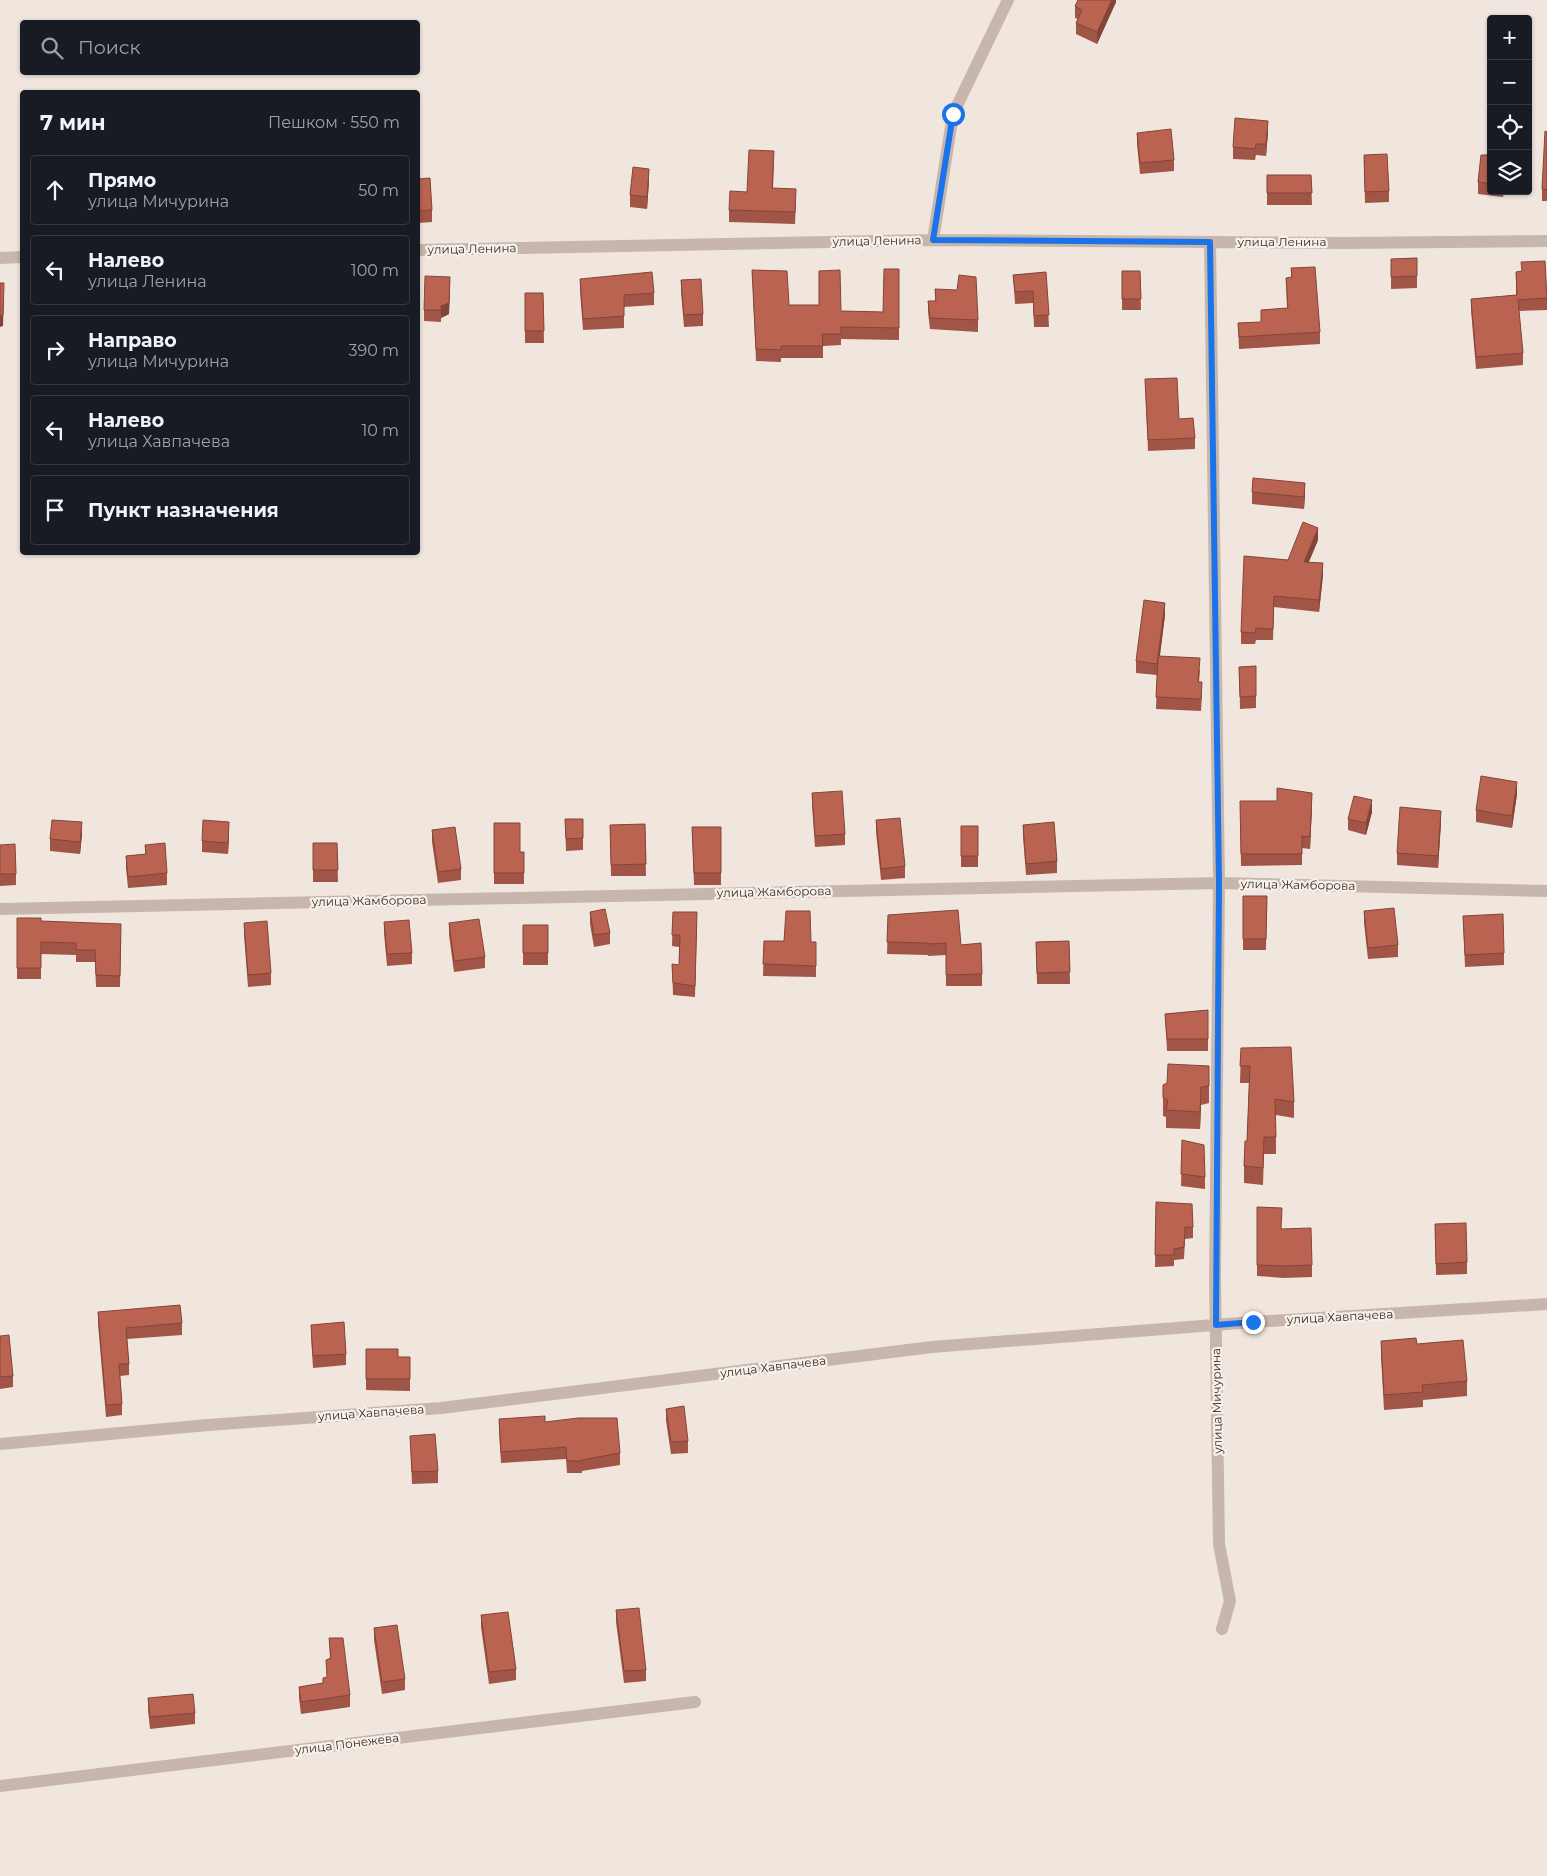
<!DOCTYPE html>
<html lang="ru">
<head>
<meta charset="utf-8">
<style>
	:root { --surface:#171b24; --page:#242831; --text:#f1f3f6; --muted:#9ea1a6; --line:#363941 }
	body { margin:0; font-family:Montserrat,sans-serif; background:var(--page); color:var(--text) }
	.controls { position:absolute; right:15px; top:15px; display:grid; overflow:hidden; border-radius:5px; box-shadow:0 1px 4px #0004 }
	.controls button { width:45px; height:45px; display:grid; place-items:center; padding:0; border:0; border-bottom:1px solid var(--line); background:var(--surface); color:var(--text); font:25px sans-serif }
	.stop { position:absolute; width:15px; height:15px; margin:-11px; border:4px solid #1a73e8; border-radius:50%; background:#fff }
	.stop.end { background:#1a73e8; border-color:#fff; box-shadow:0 1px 5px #0008 }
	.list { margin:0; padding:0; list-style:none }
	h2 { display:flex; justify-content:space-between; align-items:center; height:65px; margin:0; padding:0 20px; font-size:21px }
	h2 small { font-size:16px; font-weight:400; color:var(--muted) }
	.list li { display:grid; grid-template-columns:32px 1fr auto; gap:15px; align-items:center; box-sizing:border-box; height:70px; margin:0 10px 10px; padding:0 10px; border:1px solid var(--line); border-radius:5px }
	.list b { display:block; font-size:19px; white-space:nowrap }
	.list p { margin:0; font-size:16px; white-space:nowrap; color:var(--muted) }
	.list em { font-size:16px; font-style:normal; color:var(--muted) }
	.icon { flex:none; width:28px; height:28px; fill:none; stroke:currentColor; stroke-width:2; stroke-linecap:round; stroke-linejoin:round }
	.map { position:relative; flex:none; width:1547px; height:1876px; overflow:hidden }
	.search { position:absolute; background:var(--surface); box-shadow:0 1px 4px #0004; left:20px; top:20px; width:400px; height:55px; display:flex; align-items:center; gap:12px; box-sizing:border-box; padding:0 18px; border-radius:5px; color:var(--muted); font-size:19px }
	.panel { position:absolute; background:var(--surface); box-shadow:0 1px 4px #0004; left:20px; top:90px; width:400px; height:465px; border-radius:5px }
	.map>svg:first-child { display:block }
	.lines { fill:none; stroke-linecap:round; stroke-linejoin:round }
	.minor { stroke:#c7b6ab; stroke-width:12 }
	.wall { fill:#a15546 }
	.shaded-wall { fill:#834539 }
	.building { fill:#bb6351; stroke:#834539 }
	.route { stroke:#1a73e8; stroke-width:6 }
	.labels { text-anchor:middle; stroke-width:4.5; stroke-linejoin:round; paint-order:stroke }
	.street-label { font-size:12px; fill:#362d29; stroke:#f8f1ea }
</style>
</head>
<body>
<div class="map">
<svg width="1547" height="1876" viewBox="0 0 1547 1876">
	<rect width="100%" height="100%" fill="#f0e6de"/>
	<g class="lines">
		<path class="minor" d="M933,240L953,114L1008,0
			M1210,242L1219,883L1215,1278L1219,1544L1230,1601L1222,1629
			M418,250L933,240L1346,243L1547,241
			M0,258L22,257
			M0,909L1219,883L1547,891
			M0,1444L208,1425L441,1408L932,1347L1253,1322L1547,1304
			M0,1786L695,1702"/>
	</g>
	<path class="wall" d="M1116,0V2L1097,44L1076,34V23L1078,19L1075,18V6Z
		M1268,132L1266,156L1256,155L1255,160L1233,159V147Z
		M1547,132V201H1542V189Z
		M1137,133L1174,160V171L1140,174L1137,144Z
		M1491,149V191H1504L1503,197L1478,194V182L1487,155Z
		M1364,155L1389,191V202L1365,203Z
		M774,163L773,188L796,201L795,224L729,222V210L747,192Z
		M1267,175H1311L1312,205H1267Z
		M418,179L432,210V222L418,223Z
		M649,181L647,209L630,207V195Z
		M1417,258V288L1391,289V259Z
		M1291,268L1320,332V344L1239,349L1238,323L1261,322V310L1287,308L1286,278H1291Z
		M899,269V340L841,339V345L823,346V358H781V362L756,361L752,270L789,305L841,311L883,312Z
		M1122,271H1140L1141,310H1122Z
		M1046,272L1049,327H1034L1033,303L1015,304L1013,275Z
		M1516,272L1547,298V310L1519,311L1523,353V365L1476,369L1471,310V299L1516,295Z
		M580,279L654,293V305L624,307V328L583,330L580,291Z
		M681,280L703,314V326L684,327L681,292Z
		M450,288L449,314L441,318V322L424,321V310Z
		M935,289L978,320V332L930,329L928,312V301H935Z
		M525,293H543L544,343H525Z
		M1145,379L1195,438V449L1148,451Z
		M1252,492L1305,494L1304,509L1252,504Z
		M1318,540L1309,562L1323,575L1319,612L1274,607L1273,640H1256L1255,644H1241V632L1288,560Z
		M1165,615L1160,656L1200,670L1199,682L1202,694L1201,711L1156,709L1157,675L1136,673V661Z
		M1256,666V708L1240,709L1239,667Z
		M812,793L845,834V845L815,847L812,805Z
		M1517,794L1512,828L1476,822V810Z
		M1240,801L1312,805L1310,849L1302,848V865L1241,866Z
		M1372,812L1366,835L1348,830V819Z
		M565,819H583V850L566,851Z
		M876,820L905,866V878L881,880L876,832Z
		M1441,822L1438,868L1397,865V853Z
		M494,823L520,852H524V884H494Z
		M645,824L646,876H611L610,825Z
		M1023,825L1057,861V873L1026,875L1023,837Z
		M961,826H978V867H961Z
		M692,827H721V885H694Z
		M432,830L461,869V880L438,883L432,842Z
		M82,834L80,854L50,851V839Z
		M229,834L228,854L202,852V841Z
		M313,843H337L338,882H313Z
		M0,845L16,874V885L0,886Z
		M145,845L167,873V885L128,888L126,868V856L145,854Z
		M1243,896H1267L1266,950H1243Z
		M1364,911L1398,945V957L1368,959L1364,923Z
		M590,912L610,933V944L594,947L590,924Z
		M673,912L697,924L695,997L673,995L672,964L679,965V947L672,946Z
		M888,915L961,945L982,974V986H946V955L928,956V955L887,954Z
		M1463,916L1504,953V965L1465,967Z
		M17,918L41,921L121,936L120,987H96L95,962H76V955L41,954V979H17Z
		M384,922L412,953V964L387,966L384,933Z
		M244,923L271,973V985L248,987L244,935Z
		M449,923L485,957V968L454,972L449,935Z
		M523,925H548V965H523Z
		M764,941L816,942V977L763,976Z
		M1069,941L1070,984H1037L1036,942Z
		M1208,1010V1051H1167L1165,1014Z
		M1241,1048L1294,1102V1118L1276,1115V1154H1264L1263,1185L1244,1183V1166L1247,1141L1249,1083H1240Z
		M1209,1066V1103L1201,1105L1200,1129L1166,1128V1117L1163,1116V1085Z
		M1182,1140L1205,1177V1189L1181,1186Z
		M1156,1202L1193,1227V1238L1185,1239L1184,1259L1174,1260V1266L1155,1267Z
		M1257,1207L1282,1229L1312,1265V1277L1284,1278L1257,1276Z
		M1435,1224L1467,1262V1274L1436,1275Z
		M98,1312L182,1323V1335L127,1339L129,1364V1375L120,1376L122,1404V1415L106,1417L98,1324Z
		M311,1325L346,1354V1365L313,1368L311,1336Z
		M0,1336L13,1376V1387L0,1389Z
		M1381,1341L1467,1381V1396L1423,1400V1407L1384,1410L1381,1356Z
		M366,1349L398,1357H410V1391L366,1390Z
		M666,1409L688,1441V1453L671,1454L666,1421Z
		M499,1419L545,1422L620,1453V1465L582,1471V1473H567L566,1459L501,1463L499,1431Z
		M410,1436L438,1471V1483L412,1484Z
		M616,1610L646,1670V1681L624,1683L616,1622Z
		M481,1615L516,1669V1680L489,1684L481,1627Z
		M374,1628L405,1679V1690L382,1694L374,1640Z
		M329,1638L350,1695V1707L301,1714L299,1698V1687L323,1683L327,1677L330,1659Z
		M148,1698L195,1713V1724L150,1729L148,1710Z"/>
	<path class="shaded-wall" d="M1112,0H1116V2L1097,44V32Z
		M1268,121V132L1266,156V144Z
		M649,169V181L647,209V197Z
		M450,277L449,314L441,318V306Z
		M4,295L3,326L0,327V316Z
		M1305,483V494L1304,509V497Z
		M1318,528V540L1304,573V562Z
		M1323,563V575L1319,612V600Z
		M1165,603V615L1158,668V656Z
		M1517,782V794L1512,828V816Z
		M1312,793V805L1310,849V837Z
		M1372,800V812L1366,835V823Z
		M1441,811V822L1438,868V856Z
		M82,822V834L80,854V842Z
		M229,822V834L228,854V843Z
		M1201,1087V1105L1200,1129V1112Z"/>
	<path class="building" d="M1078,0H1112L1097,32L1076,23L1082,10L1075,6Z
		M1235,118L1268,121L1266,144H1256L1255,149L1233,147Z
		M1171,129L1174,160L1140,163L1137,133Z
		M1545,131L1547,132V190L1542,189Z
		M1489,149H1491V184L1478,182L1481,155H1487Z
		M749,150L774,151L772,188L796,189L795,212L729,210L730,191L747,192Z
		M1387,154L1389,191L1365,192L1364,155Z
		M633,167L649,169L647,197L630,195Z
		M1267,175H1311L1312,193H1267Z
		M430,178L432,210L418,211V179Z
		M1417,258V276L1391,277V259Z
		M1545,261L1547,298L1518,300L1523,353L1476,357L1471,299L1517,295L1516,272L1522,271L1521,262Z
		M1315,267L1320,332L1239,337L1238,323L1261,322V310L1288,308L1286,278L1292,277L1291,268Z
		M884,269H899V328L841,327V334H822L823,346H781V350L756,349L752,270L787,271L789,305H819V271L840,270L841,311L883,312Z
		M1122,271H1140L1141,299H1122Z
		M652,272L654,293L624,295V316L583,319L580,279Z
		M1046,272L1049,315L1034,316L1033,291L1015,292L1013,275Z
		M959,275L976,277L978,320L930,318L928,301H936L935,289L957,290Z
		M425,276L450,277L449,303L441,306V310H424Z
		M701,279L703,314L684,315L681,280Z
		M0,283H4L3,315L0,316Z
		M525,293H543L544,331H525Z
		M1177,378L1179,419L1193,418L1195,438L1148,440L1145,379Z
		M1253,478L1305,483L1304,497L1252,492Z
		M1303,522L1318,528L1304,562L1323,563L1319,600L1274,596L1273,629L1256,628L1255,633L1241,632L1244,556L1288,560Z
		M1144,600L1165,603L1158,656L1200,658L1198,682H1202L1201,699L1156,697L1158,657L1157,664L1136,661Z
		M1256,666V696L1240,697L1239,667Z
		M1481,776L1517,782L1512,816L1476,810Z
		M1277,788L1312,793L1310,837L1302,836V854H1241L1240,801H1277Z
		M842,791L845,834L815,836L812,793Z
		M1354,796L1372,800L1366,823L1348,819Z
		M1400,807L1441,811L1438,856L1397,853Z
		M900,818L905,866L881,869L876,820Z
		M565,819H583V838L566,839Z
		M52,820L82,822L80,842L50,839Z
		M203,820L229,822L228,843L202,841Z
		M1054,822L1057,861L1026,864L1023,825Z
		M494,823H520V852H524V873H494Z
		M645,824L646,864L611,865L610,825Z
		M961,826H978V856H961Z
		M455,827L461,869L438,872L432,830Z
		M692,827H721V873H694Z
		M165,843L167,873L128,877L126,856L146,854L145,845Z
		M313,843H337L338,870H313Z
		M15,844L16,874H0V845Z
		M1243,896H1267L1266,939H1243Z
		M1394,908L1398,945L1368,948L1364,911Z
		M605,909L610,933L594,935L590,912Z
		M958,910L961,945L981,943L982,974L946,975V943L928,944V943L887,942L888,915Z
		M786,911H810L811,942H816V966L763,964L764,941H784Z
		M673,912H697L695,986L673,983L672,964L679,965L680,935H672Z
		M1503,914L1504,953L1465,955L1463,916Z
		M17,918H41V921L121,924L120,976L96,975L95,950H76V943L41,942V968H17Z
		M479,919L485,957L454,961L449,923Z
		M409,920L412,953L387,954L384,922Z
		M267,921L271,973L248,975L244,923Z
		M523,925H548V953H523Z
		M1069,941L1070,972L1037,973L1036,942Z
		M1208,1010V1039H1167L1165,1014Z
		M1291,1047L1294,1102L1275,1099L1276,1137H1264L1263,1168L1244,1166L1245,1141H1247L1250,1066H1240L1241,1048Z
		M1168,1064L1209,1066V1086L1201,1087L1200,1112L1166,1110L1168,1100L1163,1098V1085L1167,1083Z
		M1182,1140L1204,1145L1205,1177L1181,1174Z
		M1156,1202L1192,1204L1193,1227H1185L1184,1247L1174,1249V1255H1155Z
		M1257,1207L1282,1208L1281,1229L1311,1228L1312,1265L1284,1266L1257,1265Z
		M1466,1223L1467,1262L1436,1264L1435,1224Z
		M180,1305L182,1323L126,1328L129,1364H119L122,1404L106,1405L98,1312Z
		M344,1322L346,1354L313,1356L311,1325Z
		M9,1335L13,1376L0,1377V1336Z
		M1416,1338L1417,1344L1463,1340L1467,1381L1422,1385L1423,1392L1384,1395L1381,1341Z
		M366,1349H398V1357H410V1379H366Z
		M684,1406L688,1441L671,1442L666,1409Z
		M545,1416V1422L578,1418H617L620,1453L582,1460V1461H567L566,1447L501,1452L499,1419Z
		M435,1434L438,1471L412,1472L410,1436Z
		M639,1608L646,1670L624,1671L616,1610Z
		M508,1612L516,1669L489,1672L481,1615Z
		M397,1625L405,1679L382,1682L374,1628Z
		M329,1638H343L350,1695L301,1702L299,1687L323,1683V1678L327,1677L326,1660L331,1658Z
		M193,1694L195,1713L150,1717L148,1698Z"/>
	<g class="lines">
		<path class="route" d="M953,114L933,240L1210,242L1219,883L1216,1325L1253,1322"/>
	</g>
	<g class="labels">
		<g class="street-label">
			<text transform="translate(877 241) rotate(-1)" y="4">улица Ленина</text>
			<text x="1282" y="246">улица Ленина</text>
			<text transform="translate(472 249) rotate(-1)" y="4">улица Ленина</text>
			<text transform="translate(1298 885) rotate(1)" y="4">улица Жамборова</text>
			<text transform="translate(774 892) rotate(-1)" y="4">улица Жамборова</text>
			<text transform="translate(369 901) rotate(-1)" y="4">улица Жамборова</text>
			<text transform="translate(1340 1317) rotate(-3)" y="4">улица Хавпачева</text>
			<text transform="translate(773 1367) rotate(-7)" y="4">улица Хавпачева</text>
			<text transform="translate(1217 1401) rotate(-91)" y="4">улица Мичурина</text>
			<text transform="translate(371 1413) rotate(-4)" y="4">улица Хавпачева</text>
			<text transform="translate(347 1744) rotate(-7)" y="4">улица Понежева</text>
		</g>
	</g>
</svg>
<div class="controls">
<button>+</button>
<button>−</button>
<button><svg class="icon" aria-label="locate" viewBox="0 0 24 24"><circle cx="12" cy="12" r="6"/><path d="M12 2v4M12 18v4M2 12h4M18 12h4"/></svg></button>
<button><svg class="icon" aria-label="layers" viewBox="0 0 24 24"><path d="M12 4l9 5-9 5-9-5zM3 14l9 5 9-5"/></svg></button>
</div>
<div class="stop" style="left:953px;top:114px"></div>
<div class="stop end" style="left:1253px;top:1322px"></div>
<div class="search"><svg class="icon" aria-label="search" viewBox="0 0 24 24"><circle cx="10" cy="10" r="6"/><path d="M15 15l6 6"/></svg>Поиск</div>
<section class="panel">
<h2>7 мин<small>Пешком · 550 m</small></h2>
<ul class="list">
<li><svg class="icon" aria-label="ahead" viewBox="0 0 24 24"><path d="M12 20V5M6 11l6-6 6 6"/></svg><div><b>Прямо</b><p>улица Мичурина</p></div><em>50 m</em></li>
<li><svg class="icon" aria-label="left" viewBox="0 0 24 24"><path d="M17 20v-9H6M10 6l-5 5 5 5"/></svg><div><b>Налево</b><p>улица Ленина</p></div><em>100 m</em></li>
<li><svg class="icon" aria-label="right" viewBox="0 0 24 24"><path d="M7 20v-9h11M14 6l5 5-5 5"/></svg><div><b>Направо</b><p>улица Мичурина</p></div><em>390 m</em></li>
<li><svg class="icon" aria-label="left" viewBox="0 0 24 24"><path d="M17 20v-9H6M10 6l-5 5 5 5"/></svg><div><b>Налево</b><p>улица Хавпачева</p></div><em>10 m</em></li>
<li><svg class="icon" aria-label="arrive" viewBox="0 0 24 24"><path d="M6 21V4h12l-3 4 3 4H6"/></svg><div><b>Пункт назначения</b></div></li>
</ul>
</section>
</div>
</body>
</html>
